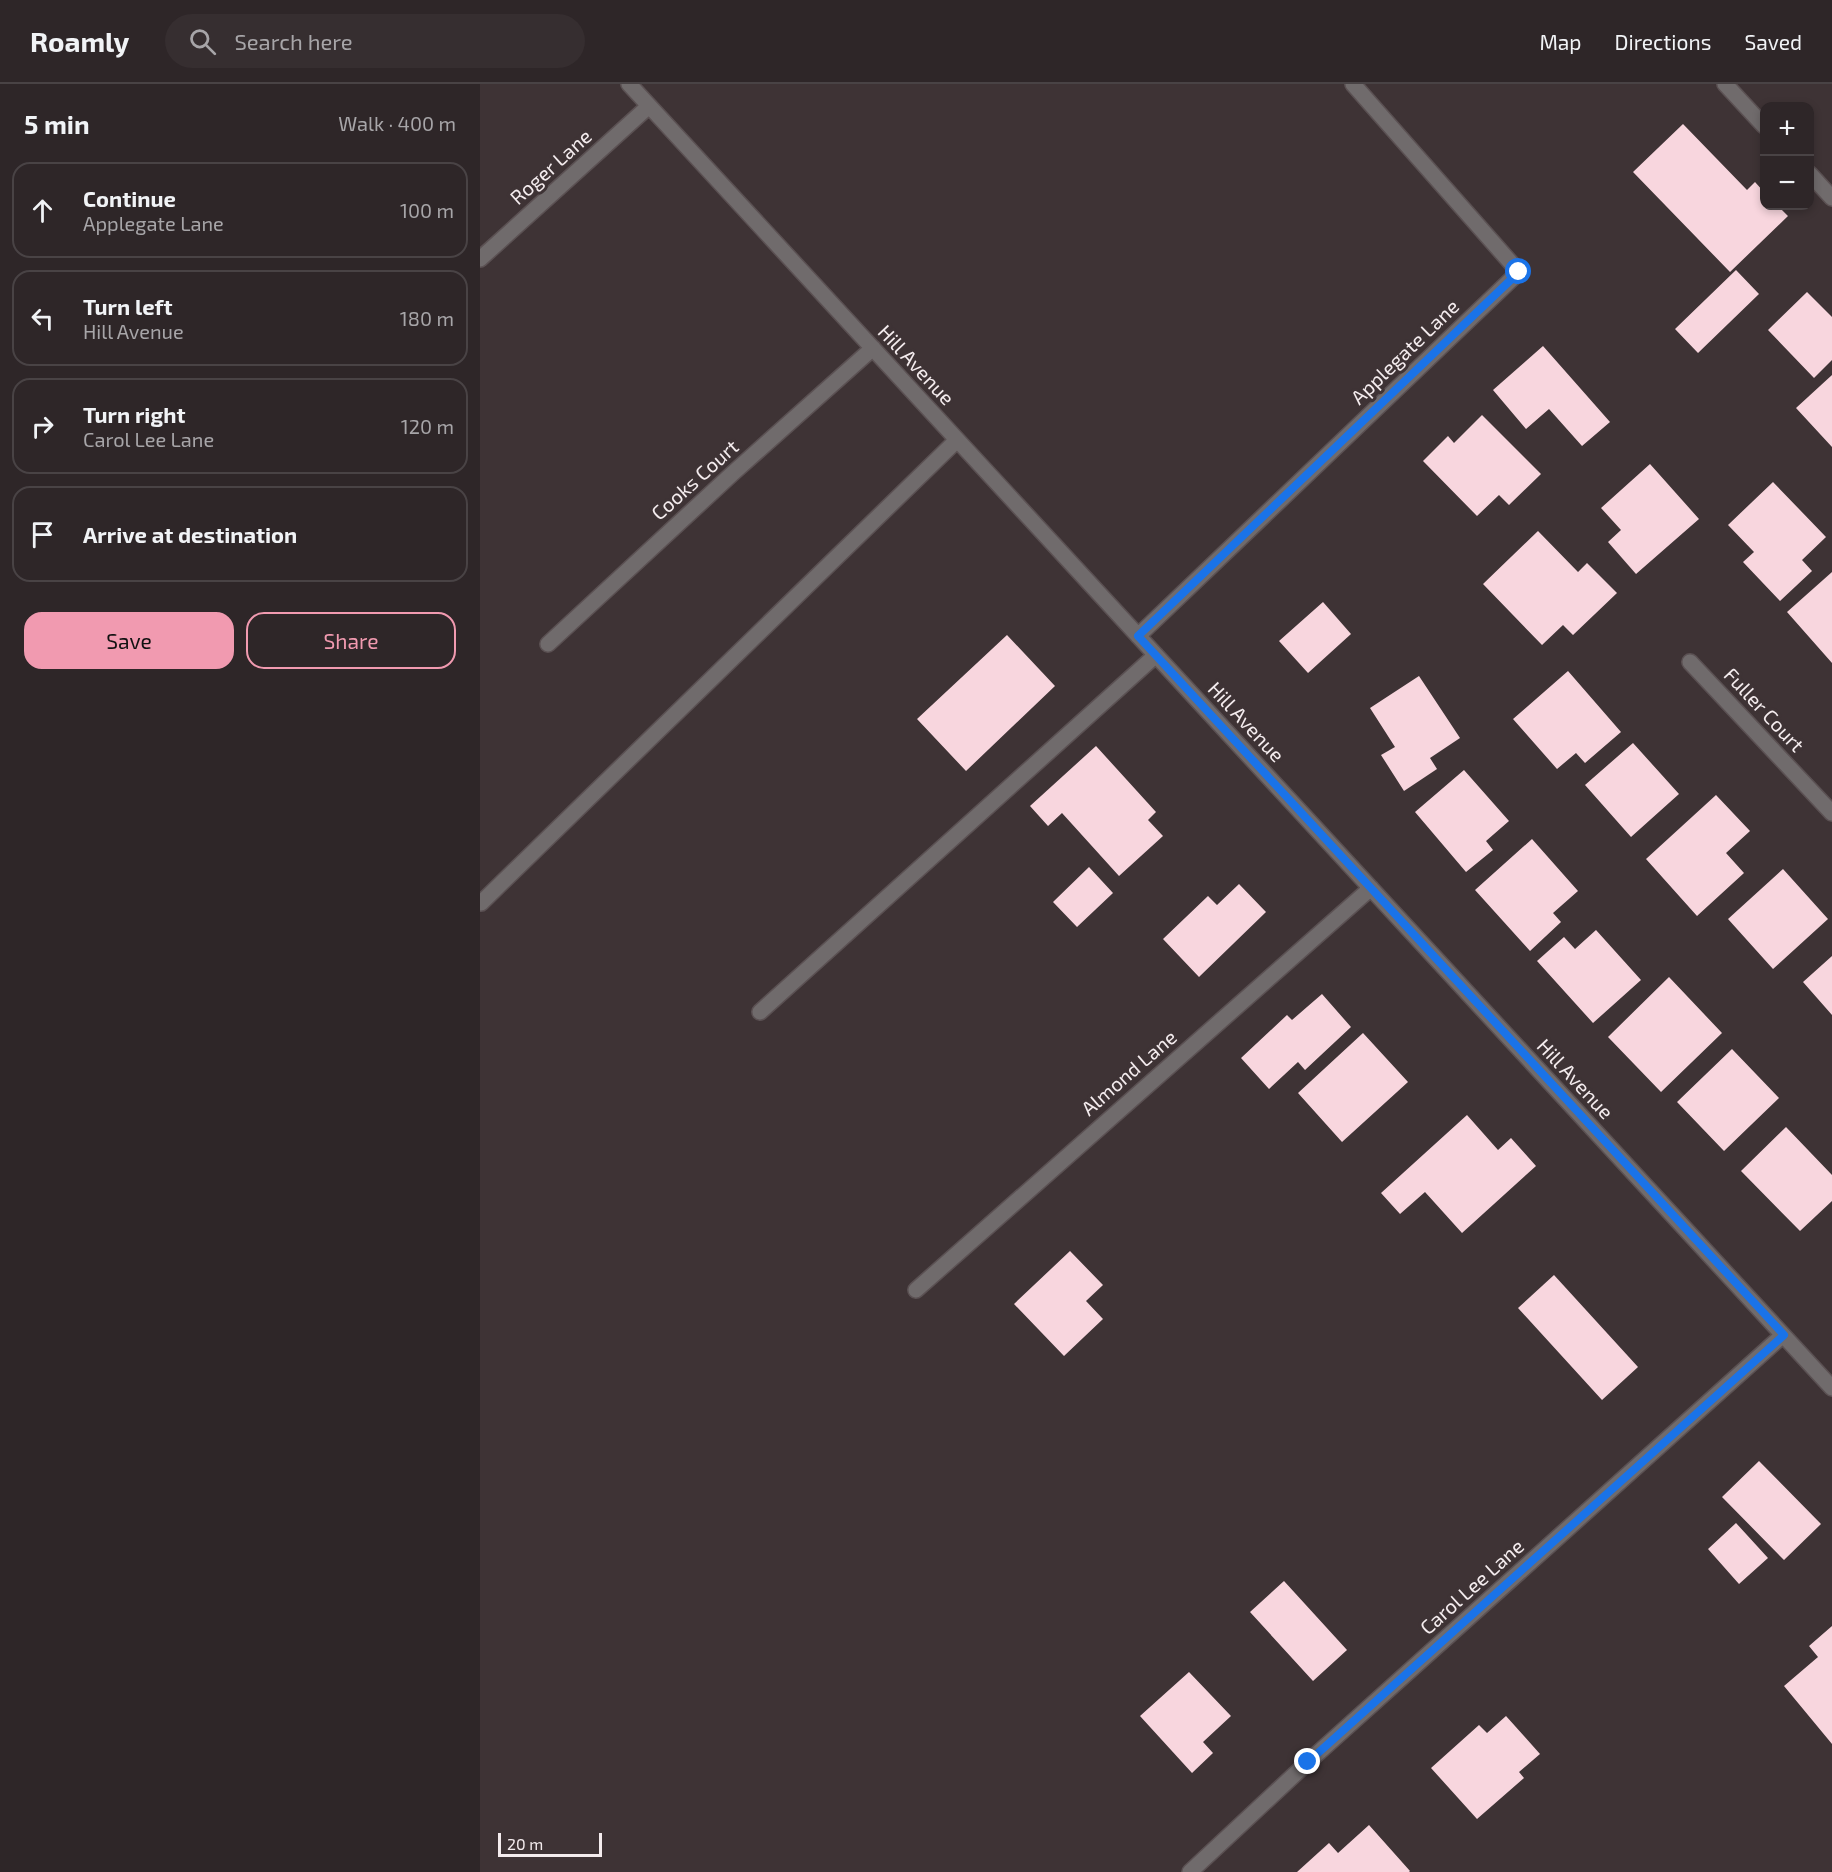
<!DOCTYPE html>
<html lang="en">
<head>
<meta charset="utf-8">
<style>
	:root { --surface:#2e2628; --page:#362e30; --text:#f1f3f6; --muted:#a7a5a8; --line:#494345; --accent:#f19ab0 }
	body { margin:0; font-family:"Exo 2",sans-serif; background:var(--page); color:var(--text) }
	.controls { position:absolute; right:18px; top:18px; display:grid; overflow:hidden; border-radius:12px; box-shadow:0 3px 9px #0003 }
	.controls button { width:54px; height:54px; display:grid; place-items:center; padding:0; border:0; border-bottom:2px solid var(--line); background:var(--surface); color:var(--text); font:30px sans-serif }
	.scale { position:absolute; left:18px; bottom:15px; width:104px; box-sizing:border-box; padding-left:6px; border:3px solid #f4ecee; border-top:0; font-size:16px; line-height:21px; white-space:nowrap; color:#f4ecee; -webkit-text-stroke:4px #3e3335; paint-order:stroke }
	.stop { position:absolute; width:18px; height:18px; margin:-14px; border:4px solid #1a73e8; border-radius:50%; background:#fff }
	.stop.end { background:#1a73e8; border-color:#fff; box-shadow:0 2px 6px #0008 }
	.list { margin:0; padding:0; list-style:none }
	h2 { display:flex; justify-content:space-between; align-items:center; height:78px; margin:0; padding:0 24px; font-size:26px }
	h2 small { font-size:20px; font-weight:400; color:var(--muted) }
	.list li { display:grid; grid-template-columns:39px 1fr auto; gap:18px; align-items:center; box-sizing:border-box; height:96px; margin:0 12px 12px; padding:0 12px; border:2px solid var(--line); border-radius:18px }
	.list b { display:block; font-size:22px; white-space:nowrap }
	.list p { margin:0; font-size:20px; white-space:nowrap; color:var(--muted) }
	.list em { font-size:20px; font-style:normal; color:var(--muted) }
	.actions { display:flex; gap:12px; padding:18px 24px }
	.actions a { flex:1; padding:14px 0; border:2px solid var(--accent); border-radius:18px; text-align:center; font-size:21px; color:var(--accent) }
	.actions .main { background:var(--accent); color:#111 }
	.icon { flex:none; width:33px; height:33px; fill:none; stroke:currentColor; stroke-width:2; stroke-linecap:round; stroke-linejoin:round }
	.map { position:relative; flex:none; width:1352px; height:1788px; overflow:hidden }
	header { display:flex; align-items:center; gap:36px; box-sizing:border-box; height:84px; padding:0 30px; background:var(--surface); border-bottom:2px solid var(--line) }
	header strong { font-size:28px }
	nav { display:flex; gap:33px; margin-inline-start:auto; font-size:21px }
	.search { width:420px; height:54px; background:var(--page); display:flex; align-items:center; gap:15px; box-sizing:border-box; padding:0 21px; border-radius:33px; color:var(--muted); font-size:22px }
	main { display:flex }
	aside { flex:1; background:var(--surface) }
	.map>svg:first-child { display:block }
	.building { fill:#f8d6de }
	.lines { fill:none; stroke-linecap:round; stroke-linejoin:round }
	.minor-casing { stroke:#5b5153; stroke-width:18 }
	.minor { stroke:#706b6c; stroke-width:15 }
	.route { stroke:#1a73e8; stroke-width:8 }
	.labels { text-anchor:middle; stroke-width:6; stroke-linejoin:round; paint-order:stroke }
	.street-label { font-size:20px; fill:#f4ecee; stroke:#3e3335 }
</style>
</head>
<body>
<header>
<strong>Roamly</strong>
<div class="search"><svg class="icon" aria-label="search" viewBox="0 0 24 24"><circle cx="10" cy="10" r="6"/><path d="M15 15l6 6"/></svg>Search here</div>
<nav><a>Map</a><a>Directions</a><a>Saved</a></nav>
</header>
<main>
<aside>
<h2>5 min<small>Walk · 400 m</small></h2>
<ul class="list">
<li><svg class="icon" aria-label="ahead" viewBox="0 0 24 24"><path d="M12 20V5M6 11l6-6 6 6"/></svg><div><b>Continue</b><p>Applegate Lane</p></div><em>100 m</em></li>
<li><svg class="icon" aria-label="left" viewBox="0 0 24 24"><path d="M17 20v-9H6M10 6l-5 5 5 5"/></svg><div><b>Turn left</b><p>Hill Avenue</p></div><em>180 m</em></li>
<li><svg class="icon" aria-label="right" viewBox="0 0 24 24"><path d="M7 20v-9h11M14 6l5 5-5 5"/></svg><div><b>Turn right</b><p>Carol Lee Lane</p></div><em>120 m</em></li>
<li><svg class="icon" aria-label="arrive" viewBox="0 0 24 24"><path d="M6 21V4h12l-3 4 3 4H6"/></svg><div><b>Arrive at destination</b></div></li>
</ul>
<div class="actions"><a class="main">Save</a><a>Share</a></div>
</aside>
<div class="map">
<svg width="1352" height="1788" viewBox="0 0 1352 1788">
	<rect width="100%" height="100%" fill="#3e3335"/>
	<path class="building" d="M1203,40L1267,106L1275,98L1284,108V122H1298L1308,132L1250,188L1153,88Z
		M1256,186L1279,210L1218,269L1195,245Z
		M1327,208L1352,233V276L1334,294L1288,246Z
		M1063,262L1130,338L1102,362L1069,325L1046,345L1013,306Z
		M1352,291V363L1316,324Z
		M1002,331L1061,390L1029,421L1019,411L997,432L943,377L968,352L974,359Z
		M1170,380L1219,435L1156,490L1128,458L1141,446L1121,424Z
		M1293,398L1346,453L1322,476L1332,487L1300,517L1263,478L1274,468L1248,441Z
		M1058,447L1098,488L1107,479L1137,509L1093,551L1083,541L1062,561L1003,500Z
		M1352,488V579L1307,528Z
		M843,518L871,550L828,589L799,557Z
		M527,551L575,602L486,687L437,635Z
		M1088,587L1141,648L1105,679L1096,669L1077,685L1033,635Z
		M939,592L980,654L950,674L957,685L924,707L901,671L915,663L890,624Z
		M1153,659L1199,710L1151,753L1105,701Z
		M616,662L676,728L668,736L683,752L639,792L582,729L568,742L550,722Z
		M984,686L1029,737L1006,757L1013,766L986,788L935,728Z
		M1236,711L1270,747L1246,769L1264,789L1217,832L1166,775Z
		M1052,755L1098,807L1073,829L1081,838L1050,867L995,806Z
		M609,783L633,809L597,843L573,818Z
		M1303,785L1348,835L1293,885L1248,835Z
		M759,800L786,828L719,893L683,855L728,812L737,821Z
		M1116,846L1161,896L1113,939L1057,877L1084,853L1095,865Z
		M1352,872V931L1323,898Z
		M1189,893L1242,949L1181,1008L1128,953Z
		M842,910L871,943L825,986L818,978L789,1005L761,974L807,931L812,936Z
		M883,949L928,998L862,1058L818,1009Z
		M1252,965L1299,1014L1244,1067L1197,1018Z
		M987,1031L1018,1066L1031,1054L1056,1082L982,1149L945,1108L920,1130L901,1109Z
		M1306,1043L1352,1091V1117L1320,1147L1261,1087Z
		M590,1167L623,1201L606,1217L623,1235L584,1272L534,1220Z
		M1074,1191L1158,1283L1122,1316L1038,1224Z
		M1279,1377L1341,1440L1304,1476L1242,1413Z
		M1256,1439L1288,1474L1259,1500L1228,1465Z
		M804,1497L867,1566L833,1597L770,1528Z
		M1352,1542V1660L1304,1602L1338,1573L1329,1562Z
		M709,1588L751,1632L723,1658L733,1669L712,1689L660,1632Z
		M1026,1632L1060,1670L1039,1688L1044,1694L997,1735L951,1684L999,1641L1007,1649Z
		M889,1741L930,1787L929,1788H817L849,1759L858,1769Z"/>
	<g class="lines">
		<g class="minor-casing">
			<path id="minor" d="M149,0L1352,1304
				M1245,0L1284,42
				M1330,90L1352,114
				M0,175L169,22
				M658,552L1039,188L873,0
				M68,560L253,389L393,264
				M1210,578L1352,729
				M1,819L477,356
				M280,928L676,571
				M436,1206L891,804
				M710,1788L828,1678L1303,1251"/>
		</g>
		<use href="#minor" class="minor"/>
	</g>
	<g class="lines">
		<path class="route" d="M828,1678L1304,1251L658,552L1039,188"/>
	</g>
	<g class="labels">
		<g class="street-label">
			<text transform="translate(71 83) rotate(-42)" y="7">Roger Lane</text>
			<text transform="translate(925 268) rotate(-44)" y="7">Applegate Lane</text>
			<text transform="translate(436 281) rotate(47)" y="7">Hill Avenue</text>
			<text transform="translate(215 396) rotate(-42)" y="7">Cooks Court</text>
			<text transform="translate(1284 626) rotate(47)" y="7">Fuller Court</text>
			<text transform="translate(766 638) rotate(47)" y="7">Hill Avenue</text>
			<text transform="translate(649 989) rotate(-41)" y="7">Almond Lane</text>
			<text transform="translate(1095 995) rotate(47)" y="7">Hill Avenue</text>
			<text transform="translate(992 1503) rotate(-42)" y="7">Carol Lee Lane</text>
		</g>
	</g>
</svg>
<div class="controls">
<button>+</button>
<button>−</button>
</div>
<div class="scale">20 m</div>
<div class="stop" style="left:1039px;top:188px"></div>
<div class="stop end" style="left:828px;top:1678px"></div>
</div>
</main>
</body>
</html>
